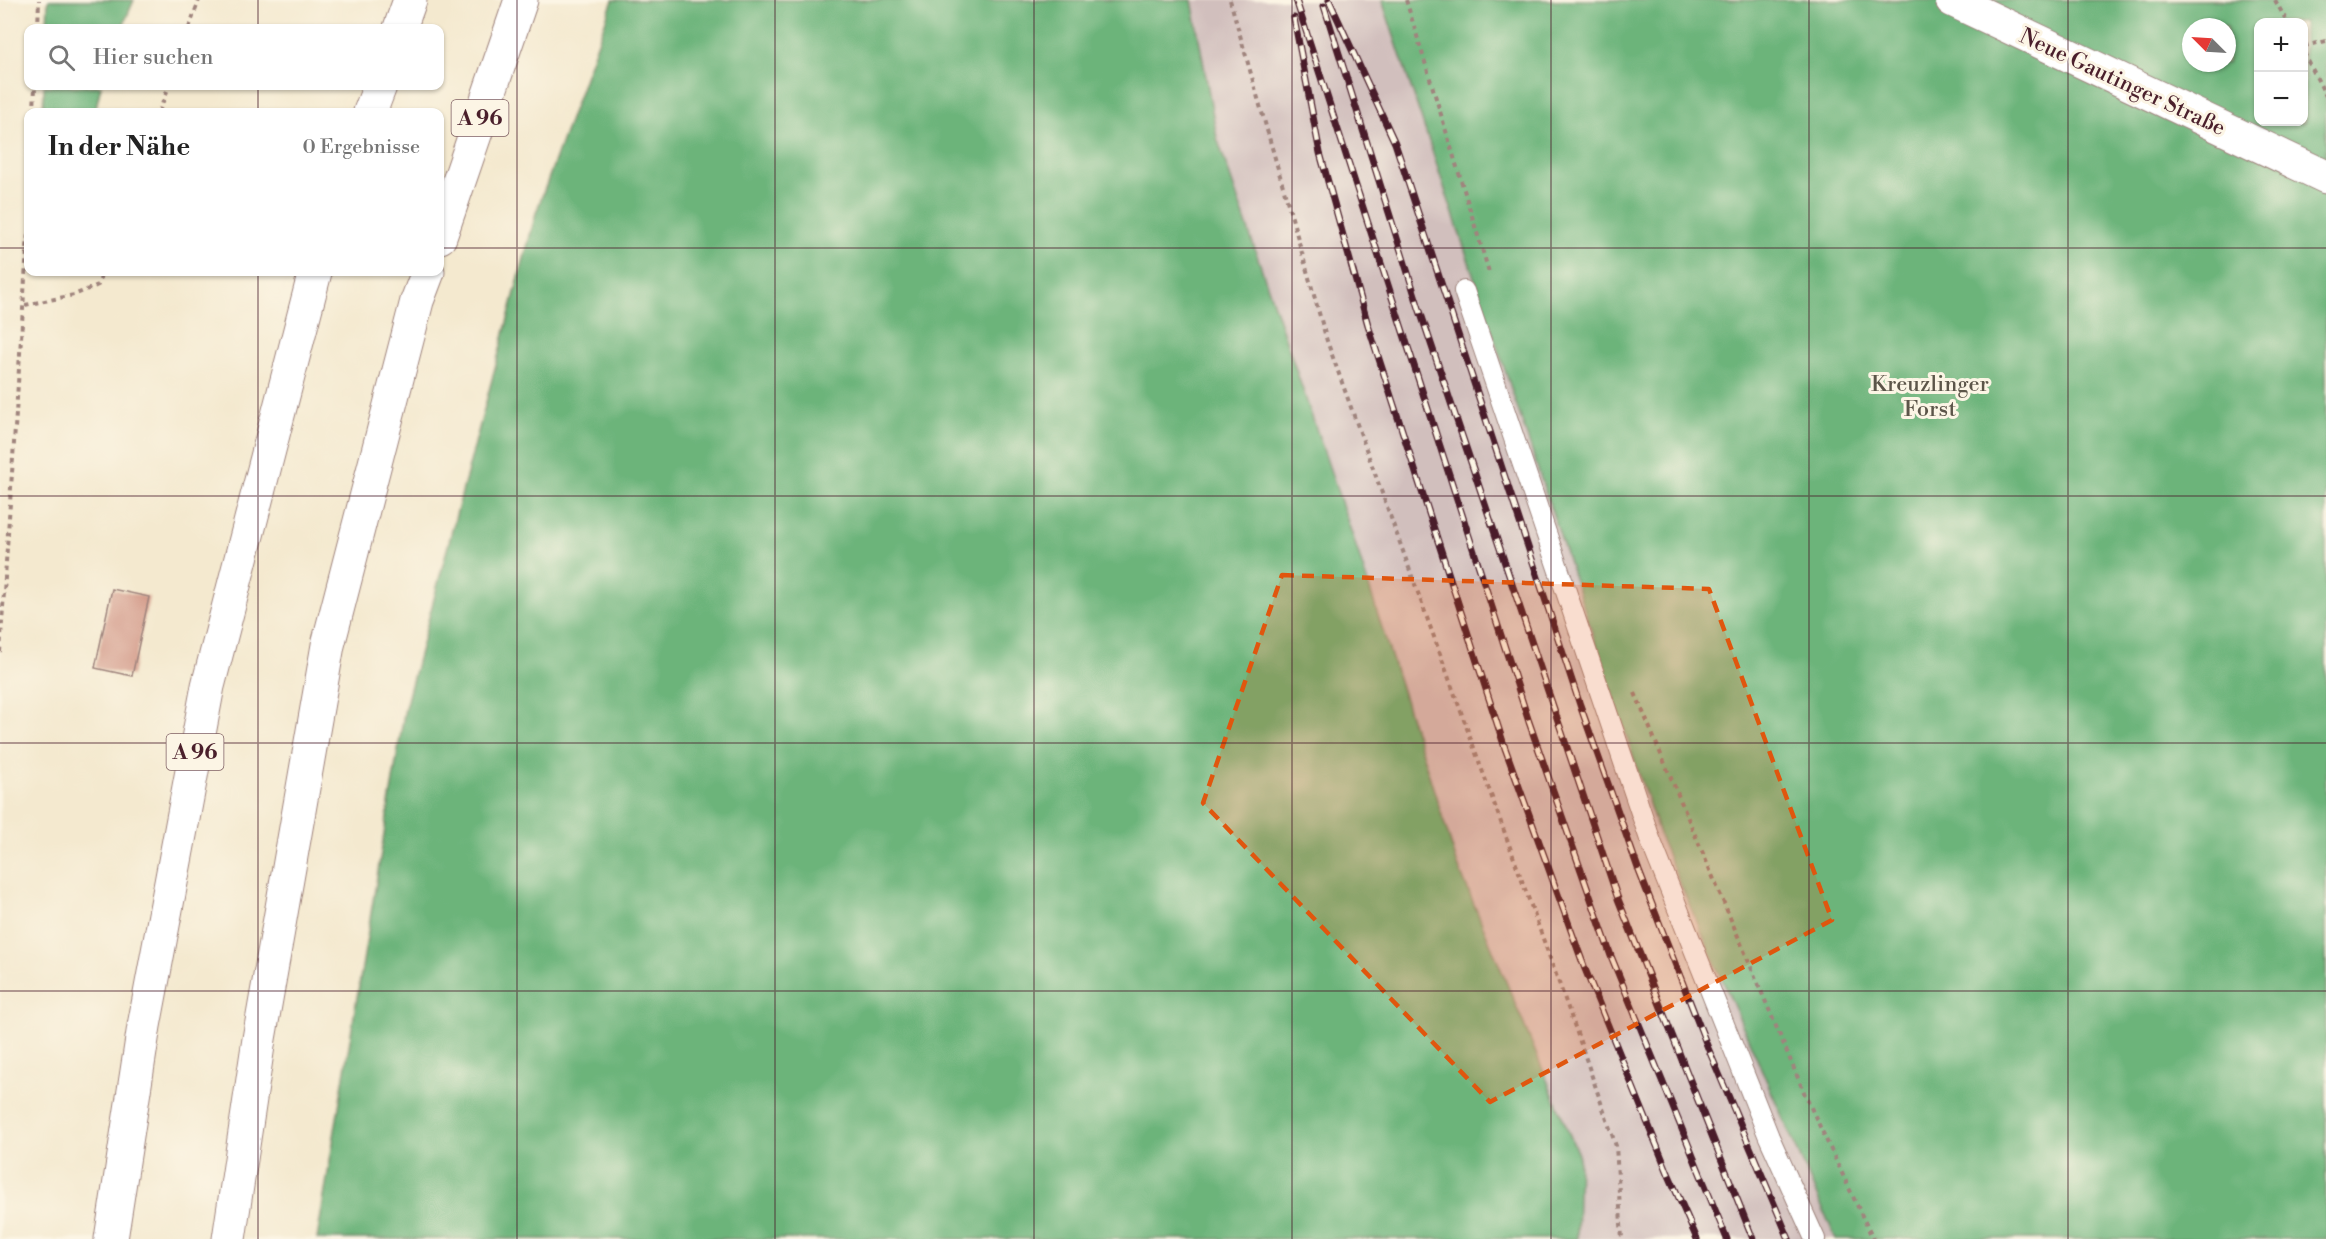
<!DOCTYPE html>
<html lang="de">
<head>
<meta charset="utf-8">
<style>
	:root { --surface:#fff; --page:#f6f6f6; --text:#222; --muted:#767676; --line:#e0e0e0 }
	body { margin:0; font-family:"Libre Bodoni",serif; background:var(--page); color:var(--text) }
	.controls { position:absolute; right:18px; top:18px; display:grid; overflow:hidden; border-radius:12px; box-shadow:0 2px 4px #0004 }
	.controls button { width:54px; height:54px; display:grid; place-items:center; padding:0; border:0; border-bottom:2px solid var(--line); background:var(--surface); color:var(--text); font:30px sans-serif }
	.compass { position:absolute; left:2182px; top:18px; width:54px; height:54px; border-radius:50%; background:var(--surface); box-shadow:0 2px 4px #0004; rotate:294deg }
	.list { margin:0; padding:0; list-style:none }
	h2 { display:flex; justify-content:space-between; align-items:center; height:78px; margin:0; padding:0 24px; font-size:26px }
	h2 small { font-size:20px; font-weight:400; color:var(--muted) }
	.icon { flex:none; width:33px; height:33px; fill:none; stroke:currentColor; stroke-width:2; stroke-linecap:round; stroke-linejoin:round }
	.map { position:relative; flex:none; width:2326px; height:1239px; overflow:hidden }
	.search { position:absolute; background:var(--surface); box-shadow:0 2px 4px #0004; left:24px; top:24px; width:420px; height:66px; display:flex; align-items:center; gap:15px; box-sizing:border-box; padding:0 21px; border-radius:12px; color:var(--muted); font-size:22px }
	.panel { position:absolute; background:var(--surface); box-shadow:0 2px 4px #0004; left:24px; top:108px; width:420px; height:168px; border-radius:12px }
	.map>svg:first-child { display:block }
	.industrial { fill:#d1bfbd }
	.forest { fill:#6cb47a; stroke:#5b6a52; stroke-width:1.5; fill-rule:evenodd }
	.building { fill:#d59f8e }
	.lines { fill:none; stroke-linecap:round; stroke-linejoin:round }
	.service-casing { stroke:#9f847d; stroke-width:22 }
	.tertiary-casing { stroke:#9f847d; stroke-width:35 }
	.motorway-casing { stroke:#9f847d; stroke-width:35 }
	.path { stroke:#9f847d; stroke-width:4; stroke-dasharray:4.5 4.5; stroke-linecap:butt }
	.service { stroke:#fff; stroke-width:20 }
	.tertiary { stroke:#fff; stroke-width:33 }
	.motorway { stroke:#fff; stroke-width:33 }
	.rail-casing { stroke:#4a1f2b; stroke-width:7 }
	.rail { stroke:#fcf5e5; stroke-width:4.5; stroke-dasharray:14; stroke-linecap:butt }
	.marked { fill:#e0560e; fill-opacity:0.2; stroke:#e0560e; stroke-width:4.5; stroke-dasharray:12 8; stroke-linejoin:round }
	.grid { fill:none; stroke:#4a1f2b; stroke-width:1.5; stroke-opacity:0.55 }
	.labels { text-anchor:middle; stroke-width:6; stroke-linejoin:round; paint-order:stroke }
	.shield { fill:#fcf5e5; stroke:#7f5f63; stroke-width:1.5 }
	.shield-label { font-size:21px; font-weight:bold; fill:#4a1f2b }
	.street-label { font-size:22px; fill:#4a1f2b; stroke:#fcf5e5 }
	.park-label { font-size:22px; fill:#5c5549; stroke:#fcf5e5 }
</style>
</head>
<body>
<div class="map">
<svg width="2326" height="1239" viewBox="0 0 2326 1239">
	<rect width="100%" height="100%" fill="#fcf5e5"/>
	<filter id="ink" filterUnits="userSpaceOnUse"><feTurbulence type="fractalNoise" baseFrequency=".0167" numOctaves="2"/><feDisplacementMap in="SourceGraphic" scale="12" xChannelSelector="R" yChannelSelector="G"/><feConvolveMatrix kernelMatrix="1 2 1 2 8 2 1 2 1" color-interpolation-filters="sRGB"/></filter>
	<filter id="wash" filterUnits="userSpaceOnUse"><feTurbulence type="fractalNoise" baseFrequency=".008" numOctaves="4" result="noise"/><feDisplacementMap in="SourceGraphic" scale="24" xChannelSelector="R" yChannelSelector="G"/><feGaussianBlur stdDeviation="1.35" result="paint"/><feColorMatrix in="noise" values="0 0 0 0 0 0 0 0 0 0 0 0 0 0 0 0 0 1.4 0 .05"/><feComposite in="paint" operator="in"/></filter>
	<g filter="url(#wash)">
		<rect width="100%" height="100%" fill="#f4e9cf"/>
		<path class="industrial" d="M800,0H1382L1661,840L1836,1239H433Z"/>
		<path class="forest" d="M48,0H134L122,28H47Z
			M613,0H1192L1217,138L1353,537L1458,866L1579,1157L1577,1239H317L405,708L536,213Z
			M1382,0H2326V1239H1836L1661,840ZM2258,22H2304V122H2258ZM2191,27H2227V63H2191Z
			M44,86H101L95,112H43Z"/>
		<g id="blocks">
			<path class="building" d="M112,589L149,597L132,676L95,668Z"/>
		</g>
	</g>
	<g filter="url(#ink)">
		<use href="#blocks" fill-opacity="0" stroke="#9f847d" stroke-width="1.5"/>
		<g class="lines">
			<g class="service-casing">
				<path id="service" d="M1464,291L1650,839L1769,1137L1815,1239"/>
			</g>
			<g class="tertiary-casing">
				<path id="tertiary" d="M1952,0L2326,177"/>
			</g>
			<g class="motorway-casing">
				<path id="motorway" d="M400,28L410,0
					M370,112L380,86
					M440,237L521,0
					M111,1239L144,1026L208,686L315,272
					M229,1239L259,1039L328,645L417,301L428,272"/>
			</g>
			<path class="path" d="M1230,0L1327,341L1576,1030L1616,1146L1622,1239
				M1406,0L1489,272
				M2275,0L2287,22
				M38,28L39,0
				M189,28L199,0
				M2304,46L2326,41
				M2304,53L2326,96
				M34,112L35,86
				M159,112L169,86
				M25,305L74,295L98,285L103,272
				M0,652L28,234
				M1635,693L1806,1097L1873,1239"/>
			<use href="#service" class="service"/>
			<use href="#tertiary" class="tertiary"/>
			<use href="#motorway" class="motorway"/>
			<g class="rail-casing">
				<path id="rail" d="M1296,0L1529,722L1611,956L1727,1239
					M1329,0L1395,143L1580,705L1639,871L1708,1048L1789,1239
					M1324,6L1419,308L1618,899L1753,1239
					M1294,18L1320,153L1368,325L1505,748L1585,969L1668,1173L1697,1239"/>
			</g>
			<use href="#rail" class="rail"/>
		</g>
	</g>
	<path class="marked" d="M1282,575L1709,589L1832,920L1490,1102L1203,803Z"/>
	<path class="grid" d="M258,0V28M517,0V1239M775,0V1239M1034,0V1239M1292,0V1239M1551,0V1239M1809,0V1239M2068,0V1239M258,86V112M0,248H28M440,248H2326M258,272V1239M0,496H2326M0,743H2326M0,991H2326"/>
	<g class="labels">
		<g class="shield">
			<rect x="451.5" y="100" width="57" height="36" rx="4.5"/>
			<rect x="166.5" y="734" width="57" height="36" rx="4.5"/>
		</g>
		<g class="shield-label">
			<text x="480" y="125">A 96</text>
			<text x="195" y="759">A 96</text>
		</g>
		<g class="street-label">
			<text transform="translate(2123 81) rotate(25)" y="8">Neue Gautinger Straße</text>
		</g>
		<g class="park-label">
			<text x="1930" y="391">Kreuzlinger<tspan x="1930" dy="25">Forst</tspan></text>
		</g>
	</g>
</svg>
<div class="controls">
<button>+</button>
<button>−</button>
</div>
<svg class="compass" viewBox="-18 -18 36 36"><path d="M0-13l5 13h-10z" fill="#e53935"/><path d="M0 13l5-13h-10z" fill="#767676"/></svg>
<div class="search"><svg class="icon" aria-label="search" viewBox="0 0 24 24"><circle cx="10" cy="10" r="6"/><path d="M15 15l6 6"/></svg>Hier suchen</div>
<section class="panel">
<h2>In der Nähe<small>0 Ergebnisse</small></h2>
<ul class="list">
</ul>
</section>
</div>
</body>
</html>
